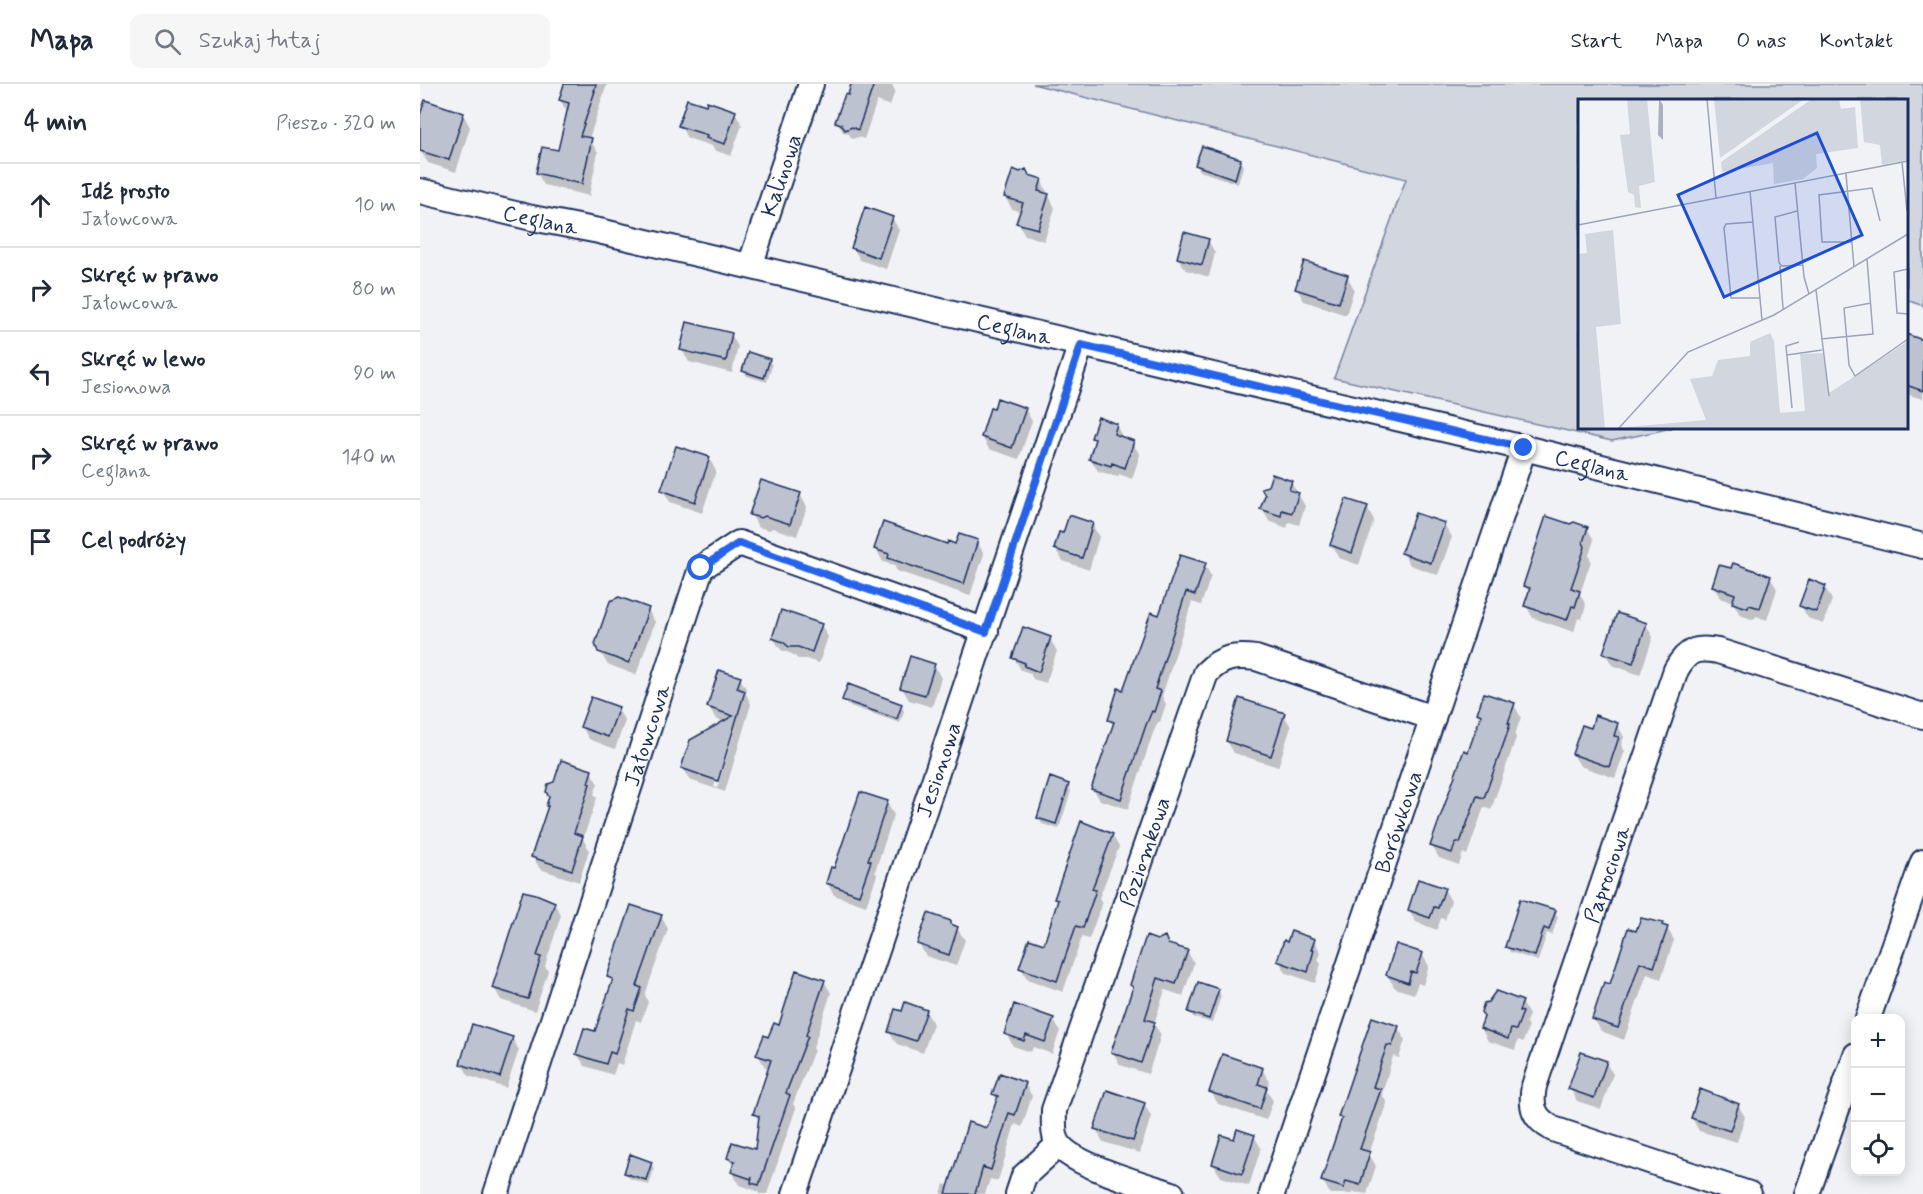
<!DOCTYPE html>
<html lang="pl">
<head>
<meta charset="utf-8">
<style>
	:root { --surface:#fff; --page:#f6f6f7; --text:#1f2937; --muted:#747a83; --line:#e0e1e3 }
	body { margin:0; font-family:Mynerve,sans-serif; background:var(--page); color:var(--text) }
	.controls { position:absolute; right:18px; bottom:18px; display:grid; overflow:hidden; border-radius:12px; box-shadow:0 3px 15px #0003 }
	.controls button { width:54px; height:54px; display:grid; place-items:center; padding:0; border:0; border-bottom:2px solid var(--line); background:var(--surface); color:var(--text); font:30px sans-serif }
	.stop { position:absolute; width:18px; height:18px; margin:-14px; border:4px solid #2563eb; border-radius:50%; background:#fff }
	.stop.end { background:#2563eb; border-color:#fff; box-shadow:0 2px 6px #0008 }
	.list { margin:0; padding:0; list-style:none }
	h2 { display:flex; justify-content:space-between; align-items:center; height:78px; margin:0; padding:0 24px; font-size:26px }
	h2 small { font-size:20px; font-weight:400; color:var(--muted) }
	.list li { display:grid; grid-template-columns:39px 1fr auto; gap:18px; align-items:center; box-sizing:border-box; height:84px; padding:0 24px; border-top:2px solid var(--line) }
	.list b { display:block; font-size:22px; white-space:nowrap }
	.list p { margin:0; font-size:20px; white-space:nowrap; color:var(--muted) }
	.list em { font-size:20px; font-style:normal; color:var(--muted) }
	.icon { flex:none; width:33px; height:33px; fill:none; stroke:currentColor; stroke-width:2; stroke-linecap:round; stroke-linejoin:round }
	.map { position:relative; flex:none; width:1503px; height:1110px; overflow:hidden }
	header { display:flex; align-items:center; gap:36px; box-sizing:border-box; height:84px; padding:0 30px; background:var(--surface); border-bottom:2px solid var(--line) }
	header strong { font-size:28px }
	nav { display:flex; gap:33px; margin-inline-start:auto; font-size:21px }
	.search { width:420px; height:54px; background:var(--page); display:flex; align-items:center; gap:15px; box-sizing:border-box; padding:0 21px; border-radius:12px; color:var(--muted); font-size:22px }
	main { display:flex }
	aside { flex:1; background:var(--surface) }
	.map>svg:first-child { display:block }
	.green { fill:#d2d6df; stroke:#76829e; stroke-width:1.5 }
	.shadow { fill:#0003; fill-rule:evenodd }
	.building { fill:#bcc2d0; stroke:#1b2f5e; stroke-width:1.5 }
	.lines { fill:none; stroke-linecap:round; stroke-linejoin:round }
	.minor-casing { stroke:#1b2f5e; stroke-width:28 }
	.minor { stroke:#fff; stroke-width:24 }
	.route { stroke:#2563eb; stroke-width:8 }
	.labels { text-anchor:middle; stroke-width:4.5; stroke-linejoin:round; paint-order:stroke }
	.street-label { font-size:22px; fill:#1b2f5e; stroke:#fff }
	.inset-road { fill:none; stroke:#9ba4b9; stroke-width:1.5 }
	.view { fill:#1d4ed8; fill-opacity:0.15; stroke:#1d4ed8; stroke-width:3 }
	.inset-edge { fill:none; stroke:#1b2f5e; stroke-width:3 }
</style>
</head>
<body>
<header>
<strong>Mapa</strong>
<div class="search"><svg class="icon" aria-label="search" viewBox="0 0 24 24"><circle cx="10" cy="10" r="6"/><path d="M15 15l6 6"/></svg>Szukaj tutaj</div>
<nav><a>Start</a><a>Mapa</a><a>O nas</a><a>Kontakt</a></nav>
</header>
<main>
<aside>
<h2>4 min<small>Pieszo · 320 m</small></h2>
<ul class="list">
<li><svg class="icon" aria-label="ahead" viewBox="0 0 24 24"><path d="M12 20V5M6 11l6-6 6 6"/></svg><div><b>Idź prosto</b><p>Jałowcowa</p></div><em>10 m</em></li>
<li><svg class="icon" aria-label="right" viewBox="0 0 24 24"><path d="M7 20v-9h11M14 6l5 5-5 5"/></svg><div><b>Skręć w prawo</b><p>Jałowcowa</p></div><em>80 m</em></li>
<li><svg class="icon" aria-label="left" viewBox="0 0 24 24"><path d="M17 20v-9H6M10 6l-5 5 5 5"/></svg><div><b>Skręć w lewo</b><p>Jesionowa</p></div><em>90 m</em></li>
<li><svg class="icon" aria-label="right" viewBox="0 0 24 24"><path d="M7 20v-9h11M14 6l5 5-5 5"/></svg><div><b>Skręć w prawo</b><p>Ceglana</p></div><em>140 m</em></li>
<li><svg class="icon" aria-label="arrive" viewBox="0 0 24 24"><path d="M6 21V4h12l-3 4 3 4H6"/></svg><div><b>Cel podróży</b></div></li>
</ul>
</aside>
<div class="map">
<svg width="1503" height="1110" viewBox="0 0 1503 1110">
	<rect width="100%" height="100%" fill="#f1f2f5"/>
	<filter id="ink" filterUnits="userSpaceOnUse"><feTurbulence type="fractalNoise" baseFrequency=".0167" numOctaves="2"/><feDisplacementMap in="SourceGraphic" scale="12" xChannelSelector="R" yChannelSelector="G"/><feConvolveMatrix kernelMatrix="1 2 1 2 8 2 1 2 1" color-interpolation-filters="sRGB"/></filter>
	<g filter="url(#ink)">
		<path class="green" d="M613,0H1503V222L1487,216L1486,16H1160V344H1252L1192,357L914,294L986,95Z"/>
		<path class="shadow" d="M146,0H187L169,55L178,68L169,112L124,101L117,89L139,68L147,28L140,16Z
			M441,0H472L475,7L470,22L457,17L444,55L438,53L432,55L429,50L423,48L417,37L429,12Z
			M287,23L315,28L322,41L311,72L294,66L292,62L267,54L260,41Z
			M0,25L43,30L50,43L36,88L8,79L0,66Z
			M820,76L823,82L818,100L780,87L777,81Z
			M609,92L621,96L635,124L624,157L605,151L598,138L601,128L592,125L585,113Z
			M472,134L479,146L466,185L440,176L433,164Z
			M788,156L795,169L789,193L766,186L758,174Z
			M927,192L934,205L926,231L884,217L877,205Z
			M311,250L318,263L312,289L269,278L262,266Z
			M1486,252L1503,258V315L1486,310Z
			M349,276L352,282L347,298L327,292L324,287Z
			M605,325L612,337L599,375L569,365L562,353Z
			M696,341L703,354L712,358L720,371L712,395L699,390L698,393L678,387L670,375L676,358L673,353Z
			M289,374L296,387L282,429L250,418L243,406Z
			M871,398L885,422L879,441L869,438L867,444L849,437L842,425Z
			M380,410L387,423L377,452L353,444L349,446L338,443L331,430Z
			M947,423L954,436L939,481L919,474L912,461Z
			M672,440L679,453L669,486L643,477L635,465Z
			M1024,440L1032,453L1018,491L990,481L983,469Z
			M1150,441L1167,444L1174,456L1169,471L1171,477L1160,510L1166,521L1162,535L1158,534L1154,548L1113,534L1106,522L1110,510L1105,502Z
			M557,457L564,470L550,512L477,487L474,481L463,478L456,465L528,462Z
			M785,481L791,492L781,521L772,518L742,612L746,620L740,638H738L732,652L708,725L680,716L673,705L694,643L690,636L740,533Z
			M1350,493L1357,505L1347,536L1336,532L1334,536L1320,531L1313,518L1300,514L1293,501Z
			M1405,503L1412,516L1403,540L1388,534L1381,522Z
			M228,526L235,538L216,591L187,580L180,567Z
			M401,541L408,553L399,579L386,575H378L372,570L361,566L353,554Z
			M1226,541L1233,553L1220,591L1192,581L1185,569Z
			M630,555L637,567L626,599L613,595L610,589L601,586L594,574Z
			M514,581L521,594L512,623L489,616L482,604Z
			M320,594L327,606L326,610L331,620L305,708L270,696L263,684L305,638L296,635L288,623ZM311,649H314L297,704L294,703Z
			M424,615L481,621L484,627L480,639L427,621Z
			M1094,621L1101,633L1095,651L1096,654L1071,726L1064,723L1047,771L1043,769L1039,781L1019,774L1012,762L1061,634L1059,629Z
			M197,624L205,637L195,665L169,655L162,643Z
			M864,631L871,643L858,683L814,669L807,657Z
			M1197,640L1204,653L1201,661L1205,667L1195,694L1160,682L1153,670L1172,646Z
			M171,688L178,700L174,710L177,714L163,755L169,766L159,798L120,785L113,773L129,724L127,722L130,712Z
			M648,701L651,707L639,745L622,740L618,734Z
			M467,719L474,731L455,787L457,791L446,822L414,811L407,799L415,785Z
			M692,751L699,763L679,814L682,819L669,855L662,853L643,908L607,895L601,884L625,862L639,821L635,815Z
			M1024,805L1031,817L1025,836L1021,834L1017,846L996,838L989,826Z
			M134,819L141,831L125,882L128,887L115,927L81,916L74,904Z
			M1135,827L1138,833L1132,851L1127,849L1118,877L1090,868L1087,863Z
			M241,832L248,845L225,911L228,918L221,938L216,936L202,981L197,979L193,991L165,982L157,970L176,949L193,900L189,893Z
			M530,838L533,843L537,844L545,856L536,882L506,872L499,860Z
			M1242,840L1247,844L1254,856L1241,895L1227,890L1204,956L1181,947L1174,935L1217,849Z
			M894,856L901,869L898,876L901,880L895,899L866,889L859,877Z
			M749,861L767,867L774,879L763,912L745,906L734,940L741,951L728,990L700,981L693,968L714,906L711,901Z
			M1002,870L1009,882L1003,901L998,899L994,910L975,904L967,891Z
			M404,897L411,909L393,964L394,966L373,1020L376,1024L347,1110H339L337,1107L319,1101L312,1088L314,1084L308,1074L337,1067L340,1039L335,1030L350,985L345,983L338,971L349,955Z
			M798,906L801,912L792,939L773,933L770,927Z
			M1102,918L1109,931L1106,938L1109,942L1103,958L1098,956L1095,966L1068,957L1061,944L1065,933Z
			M506,927L513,940L503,969L477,960L469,948Z
			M633,935L640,947L632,970L613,963L611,968L593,962L586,949Z
			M978,943L985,956L979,974L973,972L962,1010L967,1019L949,1070L956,1082L947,1110L933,1108L932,1110H910L903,1097L922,1037L920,1032Z
			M92,954L99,966L86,1004L49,992L42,980Z
			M1185,978L1193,990L1181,1025L1157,1017L1150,1004Z
			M842,985L849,997L847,1006L853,1017L846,1036L798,1020L791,1008Z
			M605,1000L612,1012L602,1043L595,1040L578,1097L570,1095L565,1110H521L524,1100L530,1102L568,1046L578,1016L574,1010Z
			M724,1020L731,1032L720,1069L683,1058L676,1045Z
			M1318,1021L1325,1033L1317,1058L1279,1047L1272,1034Z
			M834,1052L841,1064L829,1102L801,1093L793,1080L815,1057Z
			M231,1079L234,1085L229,1101L209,1094L206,1088Z"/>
		<path class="building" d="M144,0H176L174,7H175L160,52L172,54L162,100L116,89L122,63L138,66L149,19L139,16Z
			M431,0H454L438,46L432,43L425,46L421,40L415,38L425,10L428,11Z
			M267,15L286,21L287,17L316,27L305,60L286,54L287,51L258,42Z
			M5,16L44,29L29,76L0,67V31Z
			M782,62L821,75L815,95L775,81Z
			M593,85L600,88L606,85L609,91L622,95L618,107L629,110L618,145L596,139L603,119L584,113Z
			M445,123L473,133L459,174L431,164Z
			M764,148L789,155L782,181L757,174Z
			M884,177L928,191L919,219L875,205Z
			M267,238L312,249L306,277L260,266Z
			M1486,250L1503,256V307L1486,301Z
			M328,268L350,275L344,294L322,287Z
			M577,314L606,324L592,364L561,353L570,324L574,325Z
			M678,333L697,340L694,350L714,357L705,384L692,379L691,382L669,375L675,355L671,354Z
			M256,362L290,373L275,418L241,406Z
			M852,390L872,397L869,406L879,409L872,429L862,426L861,432L840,425L845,411L841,404L848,402Z
			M341,396L381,409L370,440L345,432L341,434L329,431Z
			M926,415L948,422L932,469L910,461Z
			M995,429L1025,439L1011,479L981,469Z
			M649,431L673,439L662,474L634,465L639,448L643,449Z
			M1126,432L1150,440L1154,438L1168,443L1163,458L1165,463L1151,504L1160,507L1155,523L1152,522L1147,536L1104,522L1110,504L1103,502Z
			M463,438L527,460L528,457L535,460L539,450L558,456L544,500L468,474L469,470L454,465Z
			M760,471L786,479L775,511L766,508L735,605L741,607L734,628L732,627L726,641L701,715L671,705L694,638L688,636L698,604L703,606L731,528L739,531Z
			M1313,479L1351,492L1340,524L1329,521L1328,524L1312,519L1315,510L1292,502L1299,481L1311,484Z
			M1389,495L1406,502L1396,528L1379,522Z
			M199,513L229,524L209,579L178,568L175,560L190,517Z
			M361,526L402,540L392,568L378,563H369L363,558L352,554Z
			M1197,529L1227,539L1213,579L1183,569Z
			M603,543L631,553L619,588L604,582L605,579L592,574Z
			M490,572L515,580L505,611L480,604Z
			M299,586L321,593L317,604L325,607L298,697L261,684L270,656L313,632L287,623Z
			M428,600L482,620L477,635L422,616Z
			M1064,609L1095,619L1088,639L1090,640L1086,653L1064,714L1057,712L1040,759L1036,758L1032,769L1010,762L1044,666L1048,668L1061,631L1057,629Z
			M171,613L199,623L188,653L160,643Z
			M819,614L865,629L851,672L806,657Z
			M1175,631L1198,639L1194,652L1199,653L1189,683L1152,670L1162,641L1171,644Z
			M141,676L172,686L168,699L170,700L154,749L163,752L152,786L111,773L128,722H126L129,713L126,708L128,700L134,698Z
			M630,693L649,700L636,740L617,734Z
			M440,708L468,717L448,776L451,777L439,811L406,799L411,783L414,784Z
			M661,737L693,750L672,805L676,806L663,844L656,842L637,897L599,884L609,855L624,860L638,816L634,815Z
			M998,795L1025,804L1018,824L1014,823L1010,834L988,826Z
			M103,807L116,810L135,818L117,872L121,873L108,915L72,904Z
			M1100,815L1136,826L1129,846L1124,844L1115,872L1085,863Z
			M211,821L242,831L217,902L222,904L214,927L209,925L195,970L190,968L186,980L156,970L164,944L175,947L193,895L187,893Z
			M508,829L531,837V840L538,843L529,871L497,860Z
			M1221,834L1243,839L1242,841L1248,843L1234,883L1220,878L1198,944L1172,935L1184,898L1190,900L1208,844L1216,847Z
			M871,847L895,855L891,866H894L888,888L857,877L864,856L867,858Z
			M726,852L737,856L745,852L748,860L768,866L756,900L738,894L725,935L735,938L721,979L691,968L713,903L710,901Z
			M976,860L1003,869L996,889L991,888L988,899L966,891Z
			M376,886L405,896L386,951L388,952L366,1009L370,1011L339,1101L331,1099L332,1092L331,1095L311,1088L315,1077L307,1074L312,1058L335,1065L339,1032L333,1030L351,976L336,971L344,951L348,953L354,939L359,941Z
			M778,898L799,905L789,935L768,928Z
			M1076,907L1103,917L1099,927L1103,928L1096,946L1091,945L1088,955L1060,944L1064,933L1061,928L1064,919L1068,918Z
			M485,918L507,926L496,957L468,948L475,925L482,927Z
			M594,920L634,934L625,958L606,951L604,957L584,950Z
			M952,933L979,942L972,962L967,961L953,1003L961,1005L940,1065L950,1068L940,1101L926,1097L924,1104L901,1097L922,1034L918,1033Z
			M52,940L93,953L80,993L40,980Z
			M1161,968L1187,977L1174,1014L1148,1005Z
			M802,970L843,984L838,1000L847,1003L840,1025L789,1008Z
			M580,989L606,999L595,1031L589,1029L571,1086L563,1083L555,1110H526L548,1038L567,1044L578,1012L572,1010Z
			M1280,1005L1319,1020L1310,1047L1271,1034Z
			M687,1006L725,1019L713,1057L674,1045Z
			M817,1045L835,1051L822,1090L792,1080L801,1051L814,1055Z
			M210,1070L232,1078L226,1096L204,1089Z"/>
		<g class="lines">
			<g class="minor-casing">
				<g id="minor">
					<path id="s1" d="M0,107L112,134L179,147L1104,364L1503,462"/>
					<path id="s2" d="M330,182L391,0"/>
					<path d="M1448,934L1503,778"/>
					<path id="s3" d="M76,1110L281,484L319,459L566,547"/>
					<path id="s4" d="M375,1110L661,260"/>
					<path d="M598,1110L604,1092L638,1061"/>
					<path id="s5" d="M752,1110C725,1101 656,1082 640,1062C632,1053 634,1037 634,1026L786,589C802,573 815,571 836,574L1013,634"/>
					<path id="s6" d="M852,1110L1104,364"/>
					<path id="s7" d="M1329,1110L1133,1045C1114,1034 1110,1024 1114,1002L1256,586C1267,566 1276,563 1298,567L1503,632"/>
					<path d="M1387,1110L1436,971"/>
				</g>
			</g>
			<use href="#minor" class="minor"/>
		</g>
	</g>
	<g class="lines" filter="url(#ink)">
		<path class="route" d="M281,484L319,459L566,548L661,261L1104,364"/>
	</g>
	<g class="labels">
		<g class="street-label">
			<text dy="8" stroke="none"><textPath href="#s2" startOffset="96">Kalinowa</textPath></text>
			<text dy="8" stroke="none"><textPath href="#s1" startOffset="124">Ceglana</textPath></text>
			<text dy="8" stroke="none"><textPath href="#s1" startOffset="610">Ceglana</textPath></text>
			<text dy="8" stroke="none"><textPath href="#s1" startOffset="1204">Ceglana</textPath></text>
			<text dy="8" stroke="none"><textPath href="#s3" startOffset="483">Jałowcowa</textPath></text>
			<text dy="8" stroke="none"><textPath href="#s4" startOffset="448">Jesionowa</textPath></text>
			<text dy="8" stroke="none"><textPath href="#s6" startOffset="393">Borówkowa</textPath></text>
			<text dy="8" stroke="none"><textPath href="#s5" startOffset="434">Poziomkowa</textPath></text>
			<text dy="8" stroke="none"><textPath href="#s7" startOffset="482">Paprociowa</textPath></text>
		</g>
	</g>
	<g transform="translate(1158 15)">
		<rect width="330" height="330" fill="#f1f2f5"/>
		<path d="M49,0H69L77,83L61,87L63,109L57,108L56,96L50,93L42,36L52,35ZM136,0L148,1L226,0L142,59ZM234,0H261L263,10L277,8L280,49L238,55L239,69L225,80L196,85L195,64L144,73L143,63ZM282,0H330V61L304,66L302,46L286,43ZM35,131L43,225L18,228L27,330L128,321L112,280L134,277L140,261L172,257V243L192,234L196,242L202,314L227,312L222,255L245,254L251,294L330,242V330H0V155L9,154L7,135Z" fill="#d2d6df"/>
		<path d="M81,0L85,6V41L80,36Z" fill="#a8b0c2"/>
		<path class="inset-road" d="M129,0L138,99M324,63L329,112M268,75L276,168M217,84L226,178L231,195M172,92L184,221M219,112L197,118L201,164L204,167L225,166M175,123L148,125L146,129L153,199H182M0,126L330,62M274,143H244L241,96L294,89L302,122M202,167L205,210M330,170L316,173L319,214L330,215M238,191L251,297M293,204L266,209L271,266L277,277L330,240M243,240L295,235L289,160M209,256L244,251M214,309L208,247L221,243M41,329L110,253L196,216L330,135"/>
		<path class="view" d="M239,34L284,136L146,198L100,96Z"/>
		<rect width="330" height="330" class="inset-edge"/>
	</g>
</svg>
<div class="controls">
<button>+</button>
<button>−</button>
<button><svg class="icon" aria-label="locate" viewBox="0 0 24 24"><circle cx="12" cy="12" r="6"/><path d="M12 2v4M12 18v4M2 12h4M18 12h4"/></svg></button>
</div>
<div class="stop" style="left:281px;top:484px"></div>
<div class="stop end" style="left:1104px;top:364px"></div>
</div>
</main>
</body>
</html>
